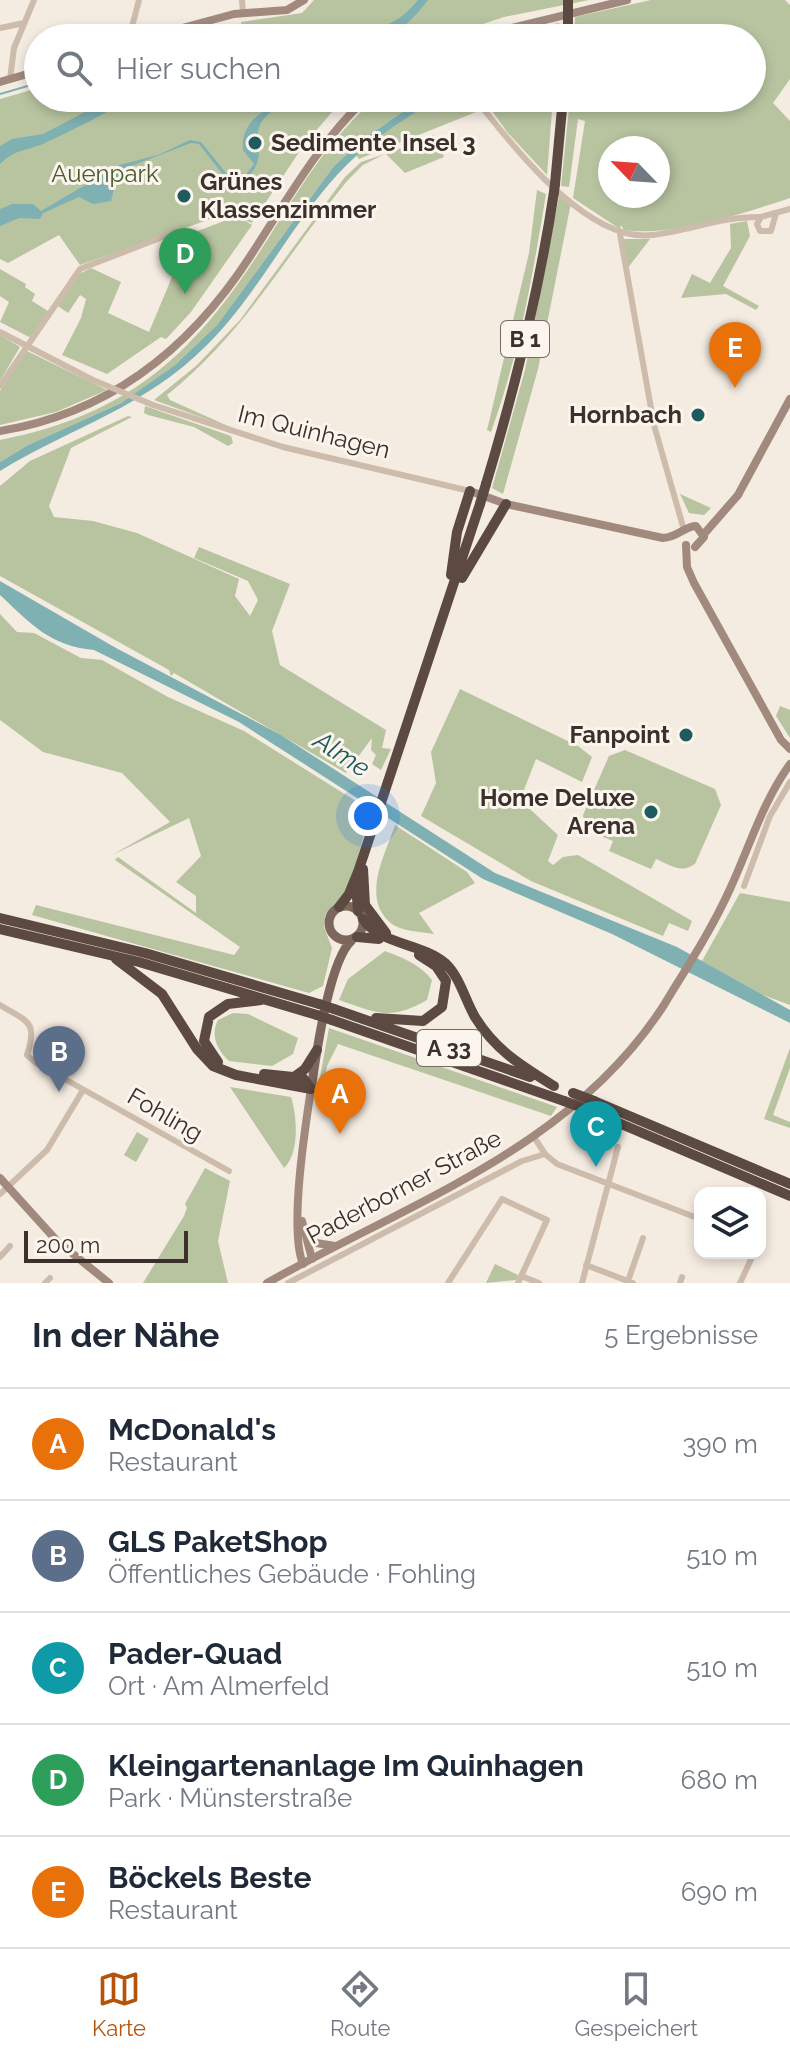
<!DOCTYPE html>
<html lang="de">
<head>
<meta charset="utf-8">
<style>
	:root { --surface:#fff; --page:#f6f6f7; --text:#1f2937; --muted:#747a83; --line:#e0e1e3; --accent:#b45309 }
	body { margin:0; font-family:Raleway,sans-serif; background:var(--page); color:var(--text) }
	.controls { position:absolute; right:24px; bottom:24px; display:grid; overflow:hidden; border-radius:16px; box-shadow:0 4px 12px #0003 }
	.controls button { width:72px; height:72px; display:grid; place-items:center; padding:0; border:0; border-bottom:2px solid var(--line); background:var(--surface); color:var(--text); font:40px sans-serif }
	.compass { position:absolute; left:598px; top:136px; width:72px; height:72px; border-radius:50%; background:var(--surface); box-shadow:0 4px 12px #0003; rotate:295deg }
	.scale { position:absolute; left:24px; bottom:20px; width:164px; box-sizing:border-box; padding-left:8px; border:4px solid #3b302b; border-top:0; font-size:22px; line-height:28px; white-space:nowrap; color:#3b302b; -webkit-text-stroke:6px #fbf5ee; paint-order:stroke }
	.you { position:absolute; left:368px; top:816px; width:28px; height:28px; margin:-20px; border:6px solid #fff; border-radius:50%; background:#1a73e8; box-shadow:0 0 0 12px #1a73e833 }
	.badge { display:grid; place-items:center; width:52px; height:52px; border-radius:50%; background:var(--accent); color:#fff; font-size:26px; font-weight:700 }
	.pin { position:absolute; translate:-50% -66px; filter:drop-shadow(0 2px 4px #0008) }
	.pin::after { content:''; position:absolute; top:42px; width:28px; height:24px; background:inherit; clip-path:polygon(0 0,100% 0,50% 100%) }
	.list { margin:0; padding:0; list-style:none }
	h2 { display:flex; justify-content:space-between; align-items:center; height:104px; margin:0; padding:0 32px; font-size:34px }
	h2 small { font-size:26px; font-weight:400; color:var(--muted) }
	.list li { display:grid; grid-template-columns:52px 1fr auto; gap:24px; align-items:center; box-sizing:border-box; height:112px; padding:0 32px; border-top:2px solid var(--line) }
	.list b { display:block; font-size:30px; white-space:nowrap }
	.list p { margin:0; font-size:26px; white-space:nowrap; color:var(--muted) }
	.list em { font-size:26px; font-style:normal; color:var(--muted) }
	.icon { flex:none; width:44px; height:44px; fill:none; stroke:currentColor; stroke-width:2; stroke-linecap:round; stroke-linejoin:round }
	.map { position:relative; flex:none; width:790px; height:1283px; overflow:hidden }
	.search { position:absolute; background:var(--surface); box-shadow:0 4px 12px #0003; left:24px; right:24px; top:24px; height:88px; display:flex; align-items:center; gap:20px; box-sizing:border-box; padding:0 28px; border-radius:44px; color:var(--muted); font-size:30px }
	.sheet { height:664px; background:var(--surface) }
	nav { display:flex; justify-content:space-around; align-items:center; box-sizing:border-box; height:112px; border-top:2px solid var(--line); background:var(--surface); font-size:22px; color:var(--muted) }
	nav a { display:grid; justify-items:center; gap:4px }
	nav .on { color:var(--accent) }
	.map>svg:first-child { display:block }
	.green { fill:#b8c4a0; fill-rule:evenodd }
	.water { fill:#7fb0b2 }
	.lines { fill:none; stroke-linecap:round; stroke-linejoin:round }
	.stream { stroke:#7fb0b2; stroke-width:2 }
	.street { stroke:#cdbbac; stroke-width:6 }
	.secondary { stroke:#a18a7d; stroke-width:8 }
	.primary { stroke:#7d675c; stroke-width:9 }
	.highway { stroke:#5c4a42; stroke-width:10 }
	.street-bridge { stroke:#cdbbac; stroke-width:6 }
	.highway-bridge { stroke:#5c4a42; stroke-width:10 }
	.poi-dot { fill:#1f5a5e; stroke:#fbf5ee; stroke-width:3 }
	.labels { text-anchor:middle; stroke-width:6; stroke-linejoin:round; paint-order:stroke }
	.shield { fill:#fbf5ee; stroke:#756b66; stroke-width:2 }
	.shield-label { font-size:22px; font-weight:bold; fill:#3b302b }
	.poi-label { font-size:24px; font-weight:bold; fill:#3b302b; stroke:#fbf5ee; text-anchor:end }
	.park-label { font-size:24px; fill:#4a5a2e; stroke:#fbf5ee }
	.street-label { font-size:24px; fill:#3b302b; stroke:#fbf5ee }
	.water-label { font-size:26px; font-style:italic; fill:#1f5a5e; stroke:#fbf5ee }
</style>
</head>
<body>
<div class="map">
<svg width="790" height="1283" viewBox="0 0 790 1283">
	<rect width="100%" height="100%" fill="#f4ebe1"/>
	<path class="green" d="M314,0H589L504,17L441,38H242L241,22L302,13Z
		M651,0H785L790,5V79L773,103L790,121V198C744,213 672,237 624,230L621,225L620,229L573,198L585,121L578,119L569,187L561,186L570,98H752V38H574L575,17ZM610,148H658V196H610Z
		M559,23L558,38H515V32Z
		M38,88V98H344L303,146L252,223L241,219L236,210L80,265L59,235L8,263L0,259V99Z
		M377,98H423L365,138L334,166L217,325L175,365L121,403L28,445L0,462V440C134,414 199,349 269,237C300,188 331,135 377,98Z
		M439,98H478L481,110L359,159L356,155L397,123Z
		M483,98H553L547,175L507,132Z
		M434,135L444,157L405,173L386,154Z
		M385,154L363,165L347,181C286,255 244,334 167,395L170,400L239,431L154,400L196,366L240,320L345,177L361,162Z
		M537,190L546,194C533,274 519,355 491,432L487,430L529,253Z
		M559,196L571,203L538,369L503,494L492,488L525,370Z
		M237,216L252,225L191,312L166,339L161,337L107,374L62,355L81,318L86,299L80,295L68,313L58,306L79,274L91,268L121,282L108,313L149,332L190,234Z
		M747,221L750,236L723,286L759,306L756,310L726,294L681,298L692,274L710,283L731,248L730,224Z
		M623,239H650L627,269Z
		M0,269L26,284L25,287L35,294L32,301L48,311L31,338L0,322L9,302L0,296Z
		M0,335L20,347L0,381Z
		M27,351L107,390L56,412L0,425V391Z
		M145,406L231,436L233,443L228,446L194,427L148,415L144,413Z
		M128,416L132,417L71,448L49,506L54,517L93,521L137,533L239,579L235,596L250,616L258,600L248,581L194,558L199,547L290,584L272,631L280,665L386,730L382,748L391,749L381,770L372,764L376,755L371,750L372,738L346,773L174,673L171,676L169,670L0,576V486L30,461Z
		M680,494L711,508L704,515L689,513Z
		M0,614L17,632L34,633L81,658L102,660L168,697L244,731L359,803L353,827L364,835L350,885L342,900L325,915L324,927L332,948L323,986L309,993L32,915L36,905L234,955L240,947L115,860L118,857L196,913V896L176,882L201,856L189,818L112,855L170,822L122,773L43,752L0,720Z
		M460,689L578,746L592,757L582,782L536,759L520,800L558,835L548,861L553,865L563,857L578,855L692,921L688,931L669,923L663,936L531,881L421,816L436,783L431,752Z
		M780,706L790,710V738L776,716Z
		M625,750L715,789L721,805L695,864C681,874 670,865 656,859L651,869L609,851L613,841C599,835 586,832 583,815L609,756Z
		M395,825L467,872L475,883L419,913L434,934C422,932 401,931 392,924C360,899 385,855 395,825Z
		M740,893L790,902V1005L763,995L702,961Z
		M385,951C403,958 420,964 432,980L427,1000C390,1021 377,1013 339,1000L348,979Z
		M233,1013L248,1014L298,1038L293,1054L272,1066L229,1061C217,1050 210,1035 218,1020Z
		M329,1028L557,1107L551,1116L338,1044L327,1066L324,1084L319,1083Z
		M790,1048V1068L773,1115L790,1122V1128L764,1119Z
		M230,1087L291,1097C297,1115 300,1154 284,1168Z
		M137,1132L149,1139L136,1162L124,1155Z
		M205,1168L230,1181L218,1241L228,1283H143L184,1216L187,1208L185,1204Z
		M495,1264L518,1275L516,1280L486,1283Z"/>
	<path class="water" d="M418,0H428C396,41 387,38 337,38C374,26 392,32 418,0Z
		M112,98H131C103,115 75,129 45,143C27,151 15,149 0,164V146L12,139L43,134Z
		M289,98H295C227,129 281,147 245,180L224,176L199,144L191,143L126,168L116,182L111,201L93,204L79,197L43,213L40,219L19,218L0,226V209L12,204H33L41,211L119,165L158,155L190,140L201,142L226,173L244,177L254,164L243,150C240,121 266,108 289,98Z
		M423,98H439C402,120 366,143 337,175C289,228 258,294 207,345C144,408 74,426 0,471V462L28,445L121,403L175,365L217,325L334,166L365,138Z
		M0,581L116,648L281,735L495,873L677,947L790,1010V1023L612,934L483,879L239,722L94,650C50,646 31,624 0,595Z"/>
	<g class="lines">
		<path class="stream" d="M0,94L38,83"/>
		<path class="street" d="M242,0L243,12
			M0,28L24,23
			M129,38L139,0
			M10,79L14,48L34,0
			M485,111C520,155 591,243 652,235C688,231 724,216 761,217
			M776,213L771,231H760L757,224L761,217L790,209
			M620,234L654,425L684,530
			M0,332L93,380
			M0,386L80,269L183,229
			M153,405L283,447L470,491
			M744,886L770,816L790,782
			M0,1005C28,1022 38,1021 27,1055L36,1063L229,1171
			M534,1137L545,1154L557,1164L700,1219
			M0,1194L47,1150L83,1090
			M0,1257L10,1246
			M586,1265L633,1283
			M521,1276L539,1283
			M628,1281L643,1238
			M45,1283L50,1278
			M288,1283L522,1161L545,1154
			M448,1283L502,1199L547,1220L518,1283
			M582,1283L618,1147
			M680,1283L682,1277
			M740,1283L754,1253"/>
		<path class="secondary" d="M145,38L234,14L287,10L304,0
			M470,38L627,0
			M0,82L38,71
			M0,431C111,413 191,348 251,255C287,200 318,144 366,98
			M470,491L506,504L663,538C678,537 685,526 696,526L704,537L695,547
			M704,534L738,495L790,399
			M686,545L687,567L694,583L781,740L790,749
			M0,1178L57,1241L109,1283
			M302,1221L312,1259
			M305,1233L316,1243L335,1246
			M303,1264C289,1230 305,1128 311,1089
			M267,1283C410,1202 571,1149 664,1005C687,967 712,929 730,889C750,846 762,803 790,764"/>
		<path class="primary" d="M329 923a17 17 0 1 1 34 0a17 17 0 1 1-34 0Z
			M311,1089C316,1056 329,960 352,940"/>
		<path class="highway" d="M555,184L563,98
			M486,484C515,388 539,291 554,192
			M451,575L457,532L470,491
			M462,578L506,504
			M363,869L365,905L386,933
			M356,885L358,911
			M339,907L349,894L358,872L480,504
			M0,918L145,953L319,1004
			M363,919C380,945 422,943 445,963C460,977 465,1000 475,1017C495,1050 522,1066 554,1086
			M0,929L139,962L317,1015
			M357,937L379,939
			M116,959L162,994L197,1049L213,1066L236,1075L311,1089
			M334,1009L530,1077
			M376,1018L423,1021L442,1007L446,981L436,966L419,955
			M332,1020L564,1101
			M218,1062L204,1041L209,1017L228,1004L261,1000
			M264,1074L303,1078L311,1089
			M294,1077L305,1069L317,1050
			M594,1101L790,1184
			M586,1109L790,1196"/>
		<path class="street-bridge" d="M93,380L153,405"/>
		<path class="highway-bridge" d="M568,32V0
			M554,192L555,184
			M480,504L486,484
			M319,1004L334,1009
			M317,1015L332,1020
			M573,1093L594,1101
			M564,1101L586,1109"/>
	</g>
	<g class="poi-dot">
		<circle cx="255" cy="143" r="8"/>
		<circle cx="184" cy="196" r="8"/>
		<circle cx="698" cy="415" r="8"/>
		<circle cx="686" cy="735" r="8"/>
		<circle cx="651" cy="812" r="8"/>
	</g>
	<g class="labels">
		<g class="shield">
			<rect x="501" y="321" width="48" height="36" rx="6"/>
			<rect x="417" y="1030" width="64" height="36" rx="6"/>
		</g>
		<g class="shield-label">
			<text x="525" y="347">B 1</text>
			<text x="449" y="1056">A 33</text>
		</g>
		<g class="poi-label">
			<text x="271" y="151" text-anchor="start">Sedimente Insel 3</text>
			<text x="200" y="190" text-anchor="start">Grünes<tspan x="200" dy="28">Klassenzimmer</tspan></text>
			<text x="682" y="423">Hornbach</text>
			<text x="670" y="743">Fanpoint</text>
			<text x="635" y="806">Home Deluxe<tspan x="635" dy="28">Arena</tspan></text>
		</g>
		<g class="park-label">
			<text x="105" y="182">Auenpark</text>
		</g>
		<g class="street-label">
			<text transform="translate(314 432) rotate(14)" y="8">Im Quinhagen</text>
			<text transform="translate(165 1115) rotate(30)" y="8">Fohling</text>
			<text transform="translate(404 1187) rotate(-28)" y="8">Paderborner Straße</text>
		</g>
		<g class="water-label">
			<text transform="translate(342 754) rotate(33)" y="9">Alme</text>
		</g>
	</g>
</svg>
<div class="controls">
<button><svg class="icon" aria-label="layers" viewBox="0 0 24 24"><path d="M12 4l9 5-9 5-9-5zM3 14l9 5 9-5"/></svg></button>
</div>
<svg class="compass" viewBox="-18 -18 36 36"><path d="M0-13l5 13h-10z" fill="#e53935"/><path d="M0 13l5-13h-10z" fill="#747a83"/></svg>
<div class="scale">200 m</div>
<div class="you"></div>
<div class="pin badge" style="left:340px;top:1134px;background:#e8710a">A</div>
<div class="pin badge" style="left:59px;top:1092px;background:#5c6f8a">B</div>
<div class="pin badge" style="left:596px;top:1167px;background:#0f9aa8">C</div>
<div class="pin badge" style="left:185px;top:294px;background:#2e9e5b">D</div>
<div class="pin badge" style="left:735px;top:388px;background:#e8710a">E</div>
<div class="search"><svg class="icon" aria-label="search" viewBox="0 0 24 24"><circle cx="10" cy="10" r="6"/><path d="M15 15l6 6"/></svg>Hier suchen</div>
</div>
<section class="sheet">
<h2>In der Nähe<small>5 Ergebnisse</small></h2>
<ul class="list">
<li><span class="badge" style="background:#e8710a">A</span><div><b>McDonald's</b><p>Restaurant</p></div><em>390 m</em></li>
<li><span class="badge" style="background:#5c6f8a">B</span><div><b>GLS PaketShop</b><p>Öffentliches Gebäude · Fohling</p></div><em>510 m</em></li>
<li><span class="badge" style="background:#0f9aa8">C</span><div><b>Pader-Quad</b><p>Ort · Am Almerfeld</p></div><em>510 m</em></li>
<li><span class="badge" style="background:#2e9e5b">D</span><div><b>Kleingartenanlage Im Quinhagen</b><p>Park · Münsterstraße</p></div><em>680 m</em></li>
<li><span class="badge" style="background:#e8710a">E</span><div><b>Böckels Beste</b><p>Restaurant</p></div><em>690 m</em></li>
</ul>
</section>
<nav>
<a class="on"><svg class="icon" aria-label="map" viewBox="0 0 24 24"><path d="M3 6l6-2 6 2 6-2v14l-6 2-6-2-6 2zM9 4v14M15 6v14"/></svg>Karte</a>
<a><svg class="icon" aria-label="directions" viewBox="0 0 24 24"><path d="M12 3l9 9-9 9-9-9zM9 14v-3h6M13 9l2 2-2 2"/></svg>Route</a>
<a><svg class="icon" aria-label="saved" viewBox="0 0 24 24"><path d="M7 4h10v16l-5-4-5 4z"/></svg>Gespeichert</a>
</nav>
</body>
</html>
